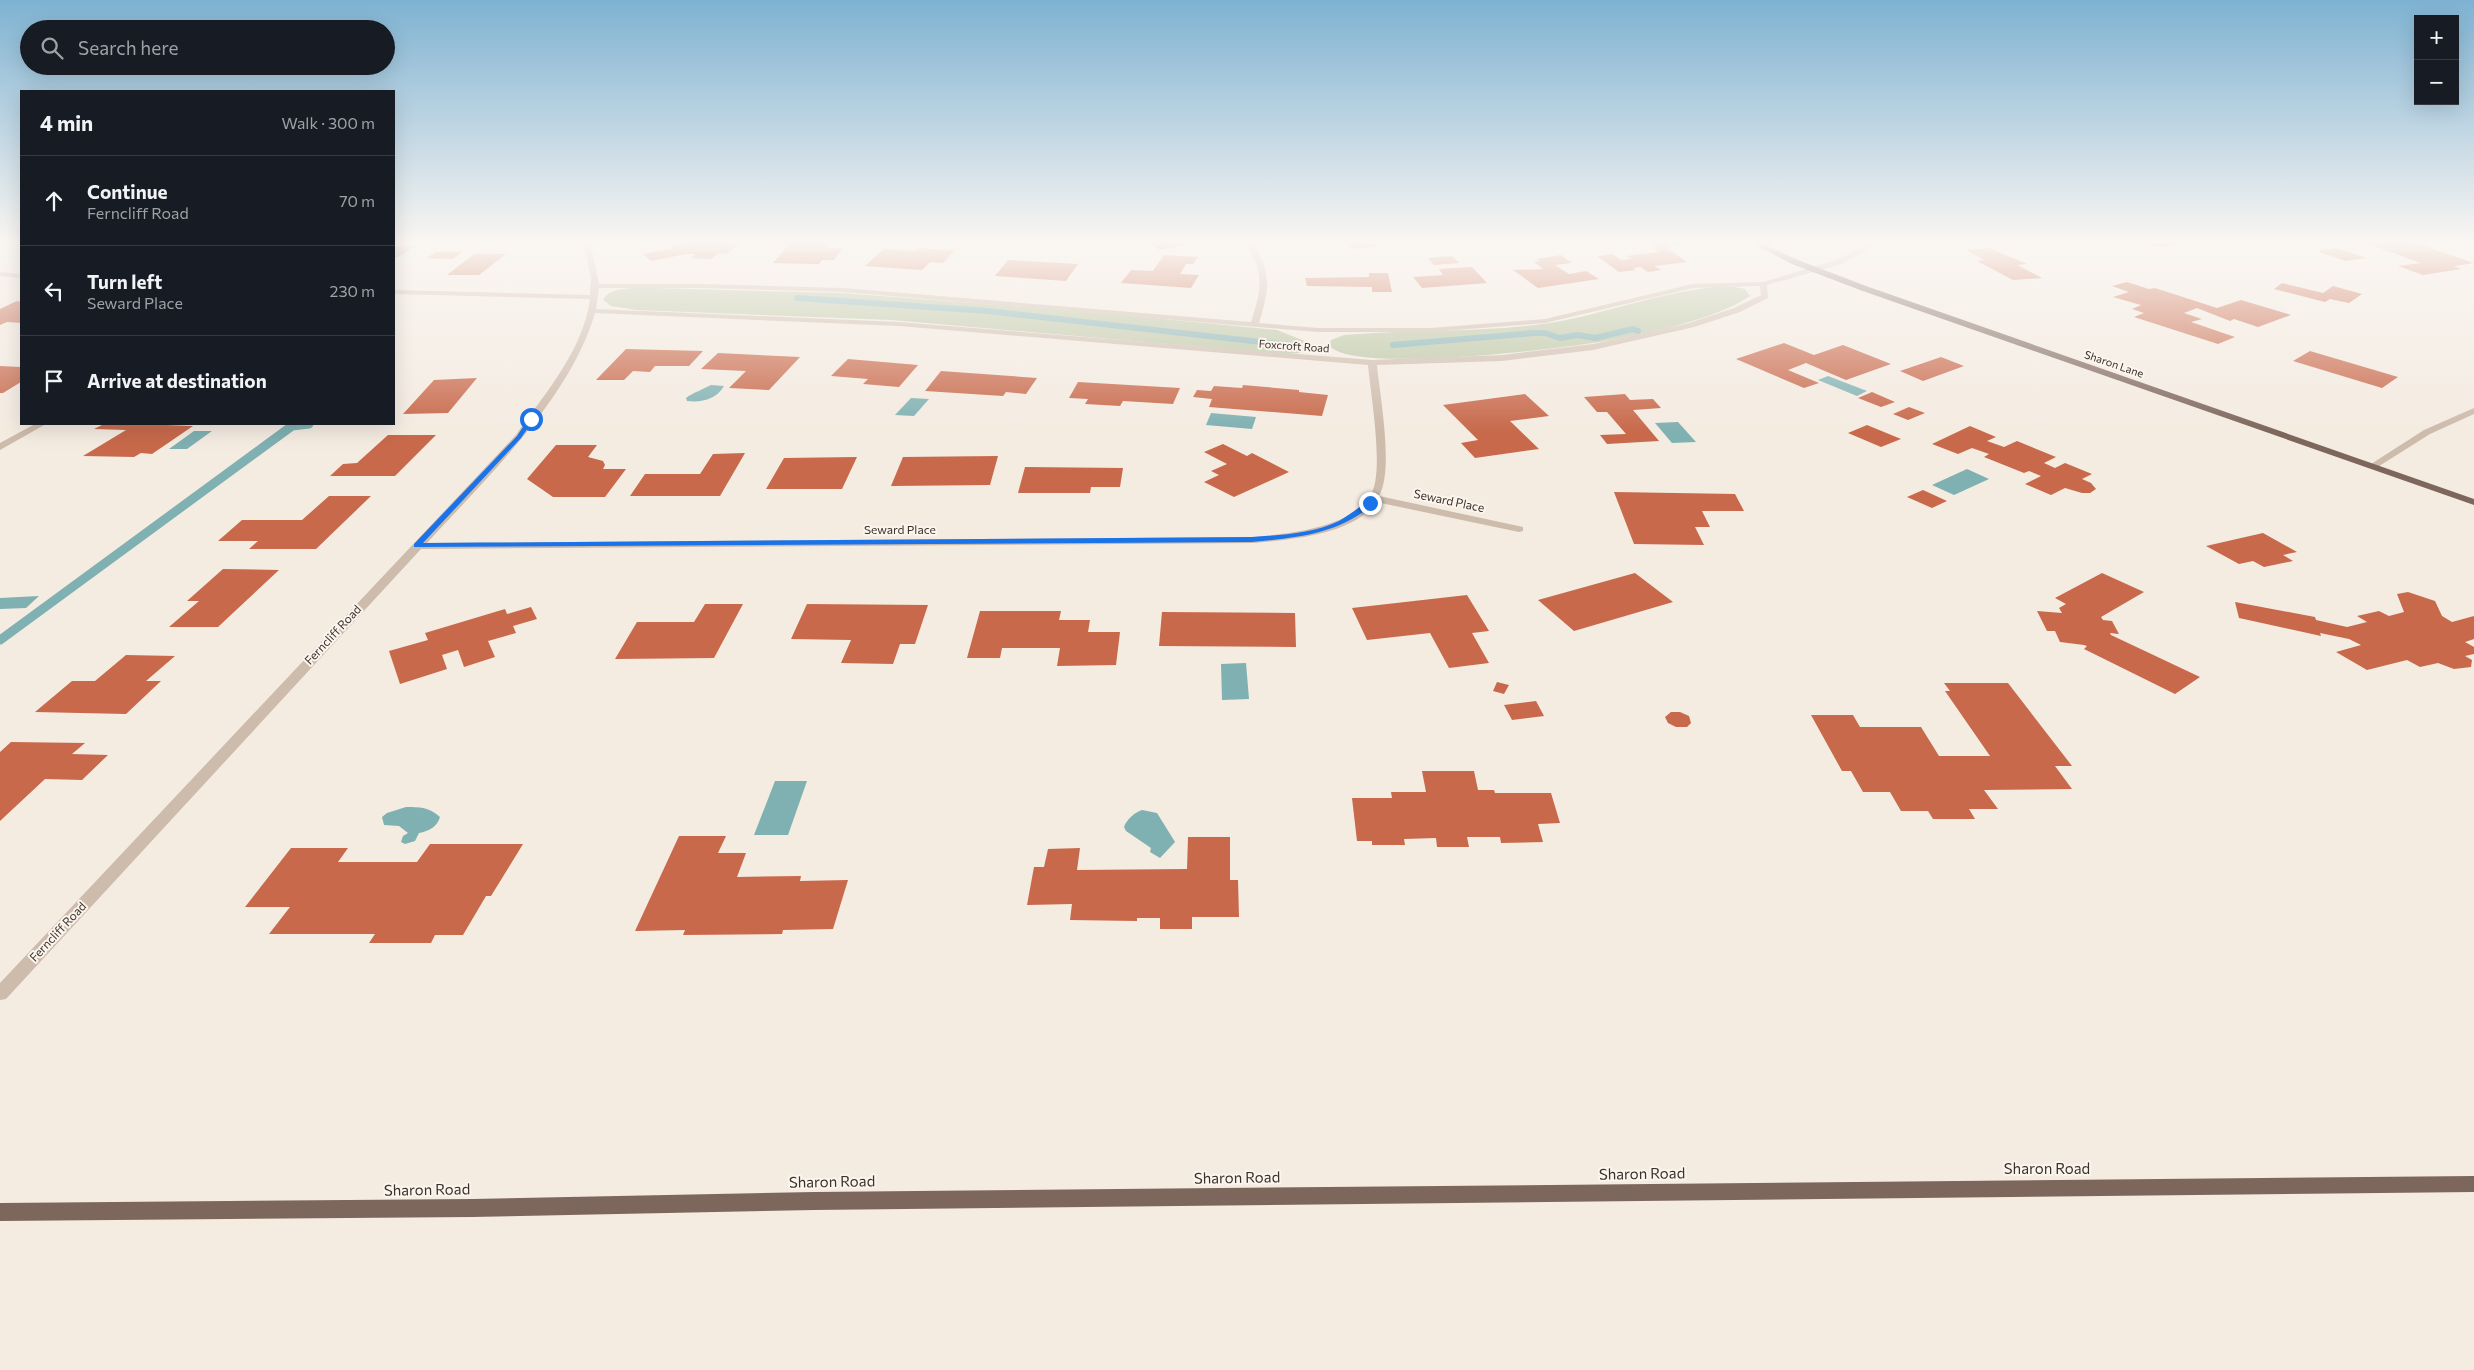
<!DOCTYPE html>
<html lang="en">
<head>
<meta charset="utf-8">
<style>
	:root { --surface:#171b24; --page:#20242c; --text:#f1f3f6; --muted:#9ea1a6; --line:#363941 }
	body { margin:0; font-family:Commissioner,sans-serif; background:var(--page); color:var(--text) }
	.controls { position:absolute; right:15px; top:15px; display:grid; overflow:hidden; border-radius:0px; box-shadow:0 5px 20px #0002 }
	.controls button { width:45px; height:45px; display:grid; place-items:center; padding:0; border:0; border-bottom:1px solid var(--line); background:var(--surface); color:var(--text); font:25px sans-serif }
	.stop { position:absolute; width:15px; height:15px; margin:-11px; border:4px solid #1a73e8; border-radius:50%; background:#fff }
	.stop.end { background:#1a73e8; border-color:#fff; box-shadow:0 1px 5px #0008 }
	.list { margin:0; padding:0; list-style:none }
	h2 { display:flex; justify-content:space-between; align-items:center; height:65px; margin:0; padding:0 20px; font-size:21px }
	h2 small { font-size:16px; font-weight:400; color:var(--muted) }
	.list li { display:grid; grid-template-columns:32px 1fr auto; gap:15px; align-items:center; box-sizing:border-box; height:90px; padding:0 20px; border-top:1px solid var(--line) }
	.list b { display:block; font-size:19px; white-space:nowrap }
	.list p { margin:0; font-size:16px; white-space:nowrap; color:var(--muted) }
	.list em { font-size:16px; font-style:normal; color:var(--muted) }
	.icon { flex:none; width:28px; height:28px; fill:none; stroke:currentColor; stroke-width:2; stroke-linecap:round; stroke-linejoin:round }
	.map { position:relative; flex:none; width:2474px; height:1370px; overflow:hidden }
	.search { position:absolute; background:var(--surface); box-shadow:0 5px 20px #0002; left:20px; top:20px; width:375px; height:55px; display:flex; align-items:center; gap:12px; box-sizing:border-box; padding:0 18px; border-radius:28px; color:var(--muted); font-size:19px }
	.panel { position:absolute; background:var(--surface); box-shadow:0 5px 20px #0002; left:20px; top:90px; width:375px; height:335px; border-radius:0px }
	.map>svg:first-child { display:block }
	.green { fill:#b8c4a0 }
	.water { fill:#7fb0b2 }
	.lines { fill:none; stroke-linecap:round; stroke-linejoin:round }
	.stream-far1 { stroke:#7fb0b2; stroke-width:6 }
	.stream { stroke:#7fb0b2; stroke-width:9 }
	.building { fill:#c8694b }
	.minor { fill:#cdbbac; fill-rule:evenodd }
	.major { fill:#7d675c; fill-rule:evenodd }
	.route { fill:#1a73e8 }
	.labels { text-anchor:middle; stroke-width:4; stroke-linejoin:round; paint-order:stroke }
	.far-street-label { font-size:11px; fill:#3b302b; stroke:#fbf5ee }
	.street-label { font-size:12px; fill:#3b302b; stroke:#fbf5ee }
	.near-street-label { font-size:15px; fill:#3b302b; stroke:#fbf5ee }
</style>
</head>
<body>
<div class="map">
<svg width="2474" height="1370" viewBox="0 0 2474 1370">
	<rect width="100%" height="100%" fill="#f4ebe1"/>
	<path class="green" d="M1729,286L1745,289L1750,296C1715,320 1647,333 1605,341C1566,348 1349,375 1329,345L1331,340L1344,335C1413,329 1481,333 1550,323C1610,313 1667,289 1729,286Z
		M651,288L842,293L1101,313L1277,330L1307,342L1308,347L1300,353L1283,354L891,320L637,310L611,306L603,300C609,286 638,288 651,288Z"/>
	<path class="water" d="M1828,376L1867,391L1857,396L1818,380Z
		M711,385L724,386C717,399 701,403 687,401L686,398C689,395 707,387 711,385Z
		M911,398L929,399L914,416L895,415Z
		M1211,413L1256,417L1252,429L1206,425Z
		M1678,422L1696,442L1672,443L1655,423Z
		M194,431H212L187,449H169Z
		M1967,469L1989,479L1954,495L1932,485Z
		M39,596L26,608L0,609V598Z
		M1246,663L1249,699L1222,700L1221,664Z
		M775,781H807L788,835H754Z
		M406,807C420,807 429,807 440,817C437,827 429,831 419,833L415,841L405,844L401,842L403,836L408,833L399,826L384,825L382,817L387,813Z
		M1142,810L1157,813L1175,842L1160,858L1150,852L1151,848L1126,831L1124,827C1127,819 1134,813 1142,810Z"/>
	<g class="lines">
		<path class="stream-far1" d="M797,298L988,311L1304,347
			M1393,345L1534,333H1545L1560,338L1578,335L1595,338L1633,329L1638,331"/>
		<path class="stream" d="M0,640L292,426L309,424"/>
	</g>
	<path class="building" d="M694,240H745L726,254L719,253L711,259L691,258L696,254H686L651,261L643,254L672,248L670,246Z
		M793,240H832L826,248H843L834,260H822L819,264L773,263Z
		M1145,240H1177L1185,245L1159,250Z
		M1342,240H1370L1377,246L1353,249Z
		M1646,240H1674L1682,245L1664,246L1687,262L1654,266L1661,270L1648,272L1641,267L1633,268L1636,270L1619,272L1597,256L1613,254L1621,260L1632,259L1626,256L1659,252L1652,248L1657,247Z
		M2140,240H2179L2187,243L2158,247Z
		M2377,240H2406L2474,263L2454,266L2461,269L2423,275L2398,266L2421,263L2362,242Z
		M394,246L414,247L398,257H394Z
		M917,248L955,250L943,263L930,262L922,270L865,266L884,249L913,251Z
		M1989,248L2027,264L2017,265L2042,278L2013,280L1977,261L1984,260L1966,250Z
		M2337,248L2366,258L2345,261L2317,251Z
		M436,252H462L453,259L426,258Z
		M474,254H506L479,275H447Z
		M1164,255L1198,257L1193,264H1186L1180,274L1199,275L1191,288L1121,283L1131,270L1153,271Z
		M1561,255L1572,263L1555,265L1569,274L1586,271L1599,279L1538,288L1513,270L1543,269L1534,262L1540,261L1536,259Z
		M1452,256L1459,263L1434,265L1428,258Z
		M1008,260L1078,264L1066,281L995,276Z
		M1472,267L1487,283L1422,288L1413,277L1443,275L1439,269Z
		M1369,273H1388L1392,292H1372V287L1307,286L1305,278L1369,277Z
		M2127,282L2149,289L2155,288L2217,308L2241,300L2291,315L2258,327L2234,319L2230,321L2197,308L2184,313L2202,319L2191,322L2235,337L2218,344L2134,317L2144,313L2132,309L2141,305L2113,297L2129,292L2112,286Z
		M2282,283L2323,293L2333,286L2362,294L2349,303L2330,299L2325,302L2274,289Z
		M17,301L21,302V323L7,322L0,325V309Z
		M1784,343L1814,355L1843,345L1891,364L1846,380L1806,363L1788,370L1819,383L1804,388L1736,359Z
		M626,349L703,351L689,366H655L650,372L633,371L624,380H596Z
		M2310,351L2398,377L2382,388L2293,361Z
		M718,353L800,357L769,390L729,388L746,371L701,369Z
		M1941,357L1964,366L1923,381L1900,371Z
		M848,359L918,365L899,387L863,384L868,379L831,376Z
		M0,366L21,367V382L3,393H0Z
		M941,371L1037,378L1026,394L1006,392L1003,396L925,391Z
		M477,378L448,413L403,414L434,380Z
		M1078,382L1180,388L1173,404L1123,401L1120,406L1085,404L1088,399L1069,398Z
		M1243,385L1299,390V392L1328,395L1322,416L1209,407L1212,399L1193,397L1197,390L1211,391L1214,386L1242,388Z
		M1872,392L1895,402L1881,407L1858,398Z
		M1525,394L1549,416L1510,421L1539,449L1475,458L1461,443L1478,440L1443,405Z
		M1625,394L1630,400L1653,399L1661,408L1633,410L1659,441L1607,444L1600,435L1626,434L1607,412H1597L1584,397Z
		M1909,407L1925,413L1908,420L1893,414Z
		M104,424H168L166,425L193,426L152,454L141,453L134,457L83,456L126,430L94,429Z
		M1867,425L1901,439L1881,447L1848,433Z
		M1970,426L1996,437L1987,441L2004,447L2017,441L2056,457L2044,463L2055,468L2065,463L2092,474L2082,479L2091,483L2096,489L2090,493H2082L2065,488L2051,495L2025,484L2041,476L2029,471L2024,473L1984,457L1989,454L1972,448L1958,454L1932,444Z
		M388,435H436L395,476H330L343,464L357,463Z
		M1223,444L1247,456L1252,453L1289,472L1234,497L1204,482L1219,475L1211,471L1227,464L1204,452Z
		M556,445H597L588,457L603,461L605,465L603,469H626L605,497H553L527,479Z
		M745,453L720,496H630L645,474H700L713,454Z
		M998,456L990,485L891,486L903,457Z
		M857,457L842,489H766L784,458Z
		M1025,467L1123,468L1120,487H1091L1090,493H1018Z
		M1923,490L1947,501L1932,508L1907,497Z
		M1614,492L1735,494L1744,511H1702L1710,527H1695L1704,545L1634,544Z
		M329,496H371L316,549H249L258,541H218L242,520H302Z
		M2263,533L2297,552L2283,555L2293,561L2264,567L2253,561L2239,564L2206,546Z
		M223,569L279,570L218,627H169L199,601H187Z
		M1635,573L1673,602L1574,631L1538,600Z
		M2102,573L2144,592L2101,617L2103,620L2112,621L2119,634L2110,633L2111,635L2200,677L2175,694L2084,649L2087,646L2084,645L2060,642L2055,631H2047L2037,611L2062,613L2059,608L2066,604L2055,598Z
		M2408,592L2435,601L2442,616L2452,622L2474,616V639L2465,642L2474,647V654L2465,656L2472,660L2471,667L2454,669L2438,663L2420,667L2407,660L2367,670L2336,652L2361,645L2349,639L2320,633L2321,636L2239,618L2235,602L2315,617L2316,620L2347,627L2367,622L2357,616L2379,611L2389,616L2404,612L2397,594Z
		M1467,595L1489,631L1472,633L1489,663L1449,668L1430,633L1367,640L1352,608Z
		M705,604H743L714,658L615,659L637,622H694Z
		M807,604L928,605L915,644H900L893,664L841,663L851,640L791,639Z
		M531,607L537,619L513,626L516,633L488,641L495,657L464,667L458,650L442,655L447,669L400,684L389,651L428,640L425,633L505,609L507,614Z
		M980,611H1061L1059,620H1090L1088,632H1120L1116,665L1057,666L1060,648H1002L1000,658H967Z
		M1162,612L1295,613L1296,647L1159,646Z
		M126,655L175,656L146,681H161L126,714L35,712L72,681H95Z
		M1497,682L1509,685L1504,694L1493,691Z
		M1944,683H2008L2072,766H2055L2072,789L1984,790L1998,809H1969L1975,819H1933L1928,811H1901L1890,792H1863L1851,771H1842L1811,715H1853L1860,727H1921L1939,756H1990L1945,691H1950Z
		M1536,701L1544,716L1512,720L1504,705Z
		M1671,712H1680L1689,716L1691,723L1687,727H1676L1668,723L1665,717Z
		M11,742L85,743L72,754L108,755L82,780L45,779L0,821V752Z
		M1422,771H1474L1478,790H1494L1495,793H1551L1560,823L1538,824L1543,842L1501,843L1500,837H1467L1469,847H1437L1436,838L1404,839L1405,845H1372V841H1357L1352,798H1392L1391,792H1426Z
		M679,836H726L718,853H746L737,877L801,876L800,881L848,880L833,929L783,930L782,934L683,935L685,930L635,931Z
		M1188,837H1230V880H1238L1239,917H1192V929H1160V918H1137V921L1070,920L1072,904L1027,905L1034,867H1044L1048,849L1080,848L1077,870L1187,869Z
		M430,844H523L491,896H486L463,935H435L431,943H369L375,934H269L290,907H245L291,848H348L338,862H417Z"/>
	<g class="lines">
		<path class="minor" d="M583,240H590L599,284H702L843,288L1251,322C1262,288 1265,271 1243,240H1250C1272,271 1270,288 1259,323L1318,328H1431L1545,319L1693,284L1763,282L1836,260L1876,240H1885L1842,264L1767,285L1768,298L1740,312L1694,327L1593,350L1502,361L1377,365C1380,397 1394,470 1379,496L1523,527V531L1519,532L1376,502C1354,535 1288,540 1252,543L421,549L6,999L0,1000V983L516,435C545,393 583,351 590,299L394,294V290L590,295L591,278ZM1760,286L1761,295L1734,308L1689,323L1593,344L1502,355L1372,360L899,322L596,309L599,288H702L843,292L1318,332H1431L1545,323L1693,288ZM595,313L899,326L1368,365C1371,396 1382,459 1374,487C1361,528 1287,534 1252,537L427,543C486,478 570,399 595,313Z
			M0,272L21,274V278L0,276Z
			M2474,408V414L2430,434L2376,468H2370L2368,466L2424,430Z
			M35,424H46L0,450V443Z"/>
		<path class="major" d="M1746,240H1754L1798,260L1866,286L2474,499V505L1860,290L1792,264Z
			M2474,1176V1192L814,1210L472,1217L0,1221V1203L472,1199L814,1192Z"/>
	</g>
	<linearGradient id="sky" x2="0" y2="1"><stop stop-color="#7eb2d2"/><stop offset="0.56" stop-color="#faf6f2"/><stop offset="1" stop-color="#faf6f2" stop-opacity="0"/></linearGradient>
	<rect width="2474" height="432" fill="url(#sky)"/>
	<path class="route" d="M529,418L534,419L521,438L423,543L1252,537C1280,535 1312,534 1339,521C1349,515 1358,508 1368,501L1374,503C1341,534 1295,538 1252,542L414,547V544L517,436Z"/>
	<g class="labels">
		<g class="far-street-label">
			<text transform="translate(1294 346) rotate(4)" y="4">Foxcroft Road</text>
			<text transform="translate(2114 364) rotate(19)" y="4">Sharon Lane</text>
		</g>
		<g class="street-label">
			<text transform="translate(1449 501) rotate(12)" y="4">Seward Place</text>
			<text x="900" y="534">Seward Place</text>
			<text transform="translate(333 635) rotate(-47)" y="4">Ferncliff Road</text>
			<text transform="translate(58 932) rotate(-47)" y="4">Ferncliff Road</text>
		</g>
		<g class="near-street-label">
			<text x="2047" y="1174">Sharon Road</text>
			<text transform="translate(1642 1174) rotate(-1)" y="5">Sharon Road</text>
			<text transform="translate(1237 1178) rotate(-1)" y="5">Sharon Road</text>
			<text transform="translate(832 1182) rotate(-1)" y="5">Sharon Road</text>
			<text transform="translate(427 1190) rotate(-1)" y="5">Sharon Road</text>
		</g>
	</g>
</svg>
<div class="controls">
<button>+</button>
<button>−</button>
</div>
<div class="stop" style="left:531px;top:419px"></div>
<div class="stop end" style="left:1370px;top:503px"></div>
<div class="search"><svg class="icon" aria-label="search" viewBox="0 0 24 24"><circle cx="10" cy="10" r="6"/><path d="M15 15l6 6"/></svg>Search here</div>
<section class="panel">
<h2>4 min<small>Walk · 300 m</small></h2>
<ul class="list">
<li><svg class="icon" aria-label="ahead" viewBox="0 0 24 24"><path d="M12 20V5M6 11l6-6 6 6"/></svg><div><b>Continue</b><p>Ferncliff Road</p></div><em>70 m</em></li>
<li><svg class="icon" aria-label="left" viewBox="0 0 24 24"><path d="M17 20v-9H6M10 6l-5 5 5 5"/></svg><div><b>Turn left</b><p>Seward Place</p></div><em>230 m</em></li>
<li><svg class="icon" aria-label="arrive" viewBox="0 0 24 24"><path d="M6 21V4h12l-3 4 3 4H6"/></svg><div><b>Arrive at destination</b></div></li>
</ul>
</section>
</div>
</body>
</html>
